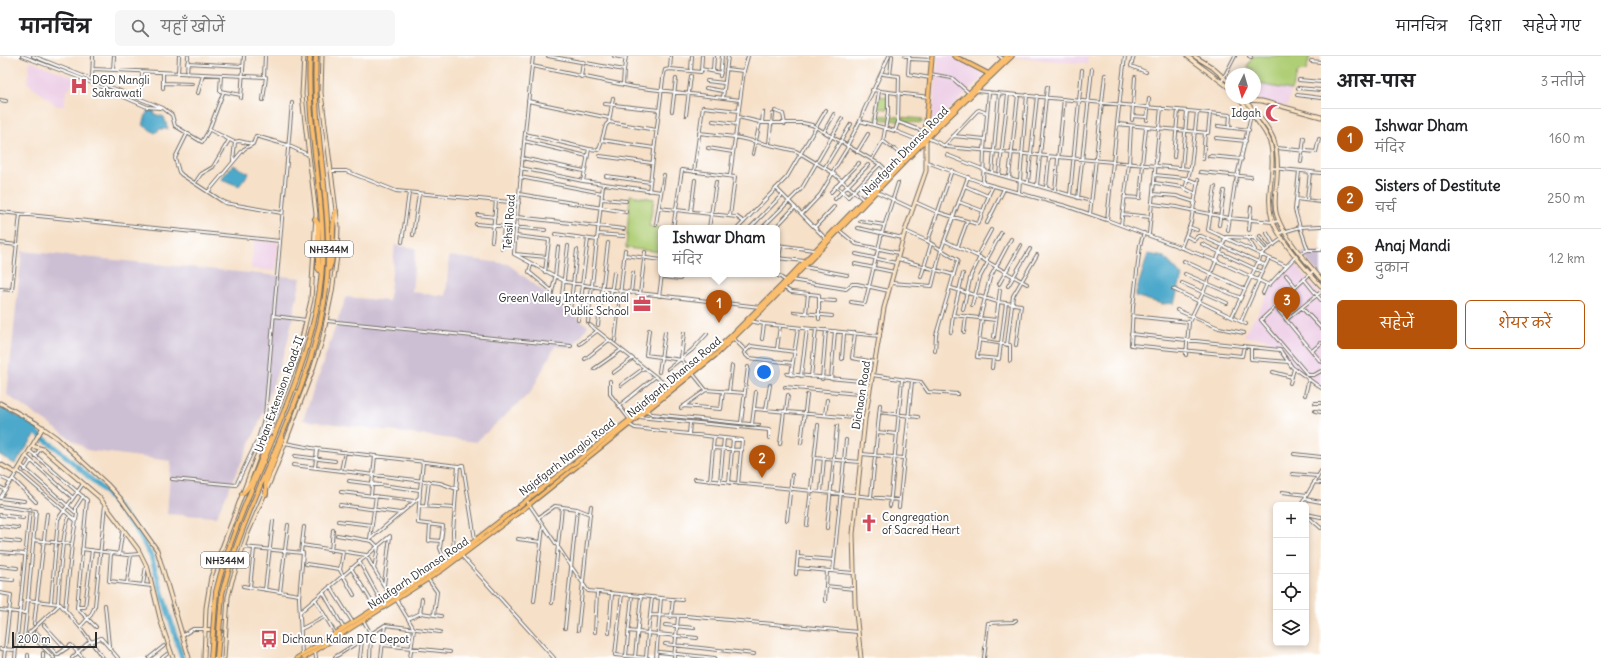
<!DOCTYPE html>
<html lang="hi">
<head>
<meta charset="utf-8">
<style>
	:root { --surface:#fff; --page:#f6f6f6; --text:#202124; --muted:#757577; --line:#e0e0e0; --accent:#b45309 }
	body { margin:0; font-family:Delius,"Playpen Sans Deva",sans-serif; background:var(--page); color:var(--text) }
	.controls { position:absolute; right:12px; bottom:12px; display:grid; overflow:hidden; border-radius:6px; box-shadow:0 2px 6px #0003 }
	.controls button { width:36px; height:36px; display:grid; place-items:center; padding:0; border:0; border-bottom:1px solid var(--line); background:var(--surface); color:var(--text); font:20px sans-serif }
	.compass { position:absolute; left:1225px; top:12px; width:36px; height:36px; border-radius:50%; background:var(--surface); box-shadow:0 2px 6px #0003; rotate:185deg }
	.scale { position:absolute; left:12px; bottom:10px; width:85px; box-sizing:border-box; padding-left:4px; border:2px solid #2b2b2b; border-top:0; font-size:11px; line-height:14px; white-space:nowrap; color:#2b2b2b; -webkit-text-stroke:3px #fff; paint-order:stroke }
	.you { position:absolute; left:764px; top:316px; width:14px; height:14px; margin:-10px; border:3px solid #fff; border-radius:50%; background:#1a73e8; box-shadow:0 0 0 6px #1a73e833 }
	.badge { display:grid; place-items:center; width:26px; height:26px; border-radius:50%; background:var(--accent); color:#fff; font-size:13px; font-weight:700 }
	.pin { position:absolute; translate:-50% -33px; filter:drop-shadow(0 1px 2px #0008) }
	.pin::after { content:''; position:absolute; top:21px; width:14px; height:12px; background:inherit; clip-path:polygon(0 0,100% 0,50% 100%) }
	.popup { position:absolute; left:658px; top:169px; width:122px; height:52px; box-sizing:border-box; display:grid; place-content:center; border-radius:6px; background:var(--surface); filter:drop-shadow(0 1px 3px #0005); font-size:13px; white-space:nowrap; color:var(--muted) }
	.popup b { font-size:15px; color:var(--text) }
	.popup::after { content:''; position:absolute; left:50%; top:100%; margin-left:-8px; border:8px solid transparent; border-top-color:var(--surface) }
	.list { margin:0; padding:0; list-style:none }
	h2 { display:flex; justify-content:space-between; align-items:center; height:52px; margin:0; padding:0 16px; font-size:17px }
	h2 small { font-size:13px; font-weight:400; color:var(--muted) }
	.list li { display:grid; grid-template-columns:26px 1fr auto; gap:12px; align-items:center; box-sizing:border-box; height:60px; padding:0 16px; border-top:1px solid var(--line) }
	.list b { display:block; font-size:15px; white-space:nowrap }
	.list p { margin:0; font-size:13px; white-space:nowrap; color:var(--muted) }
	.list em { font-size:13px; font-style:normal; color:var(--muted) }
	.actions { display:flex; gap:8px; padding:12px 16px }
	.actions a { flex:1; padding:9px 0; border:1px solid var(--accent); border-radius:6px; text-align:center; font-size:14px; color:var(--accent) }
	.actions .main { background:var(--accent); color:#fff }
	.icon { flex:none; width:22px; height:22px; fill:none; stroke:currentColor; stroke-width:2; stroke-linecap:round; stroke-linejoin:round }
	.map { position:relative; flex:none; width:1321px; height:602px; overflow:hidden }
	header { display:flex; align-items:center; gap:24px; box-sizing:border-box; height:56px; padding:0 20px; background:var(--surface); border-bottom:1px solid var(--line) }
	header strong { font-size:19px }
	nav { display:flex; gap:22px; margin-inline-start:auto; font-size:14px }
	.search { width:280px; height:36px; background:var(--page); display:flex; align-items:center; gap:10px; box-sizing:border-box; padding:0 14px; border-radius:6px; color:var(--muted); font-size:15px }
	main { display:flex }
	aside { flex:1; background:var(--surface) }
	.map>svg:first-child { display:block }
	.built { fill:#eed0e7 }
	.industrial { fill:#ccbed3 }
	.green { fill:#afce75; stroke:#6d7c50 }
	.water { fill:#4da9cb; stroke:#3c6a7b }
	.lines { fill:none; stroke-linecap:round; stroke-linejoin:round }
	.river { stroke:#4da9cb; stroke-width:5 }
	.street-casing { stroke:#726a62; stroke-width:4 }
	.secondary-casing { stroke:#726a62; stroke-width:5 }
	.primary-casing { stroke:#726a62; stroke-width:5.5 }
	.highway-casing { stroke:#726a62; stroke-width:6 }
	.street { stroke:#fff; stroke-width:2 }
	.secondary { stroke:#fde5c5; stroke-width:3 }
	.primary { stroke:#fabe6e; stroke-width:3.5 }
	.highway { stroke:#fabe6e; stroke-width:4 }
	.highway-bridge-casing { stroke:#726a62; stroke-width:6; stroke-linecap:butt }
	.highway-bridge { stroke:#fabe6e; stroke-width:4 }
	.labels { text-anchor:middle; stroke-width:4; stroke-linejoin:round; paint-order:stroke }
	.shield { fill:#fff; stroke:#6b6b6b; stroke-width:1 }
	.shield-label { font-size:10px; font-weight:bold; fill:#2b2b2b }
	.poi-label { font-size:11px; fill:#2b2b2b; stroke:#fff; text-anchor:start }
	.street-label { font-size:11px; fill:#2b2b2b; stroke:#fff }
</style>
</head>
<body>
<header>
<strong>मानचित्र</strong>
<div class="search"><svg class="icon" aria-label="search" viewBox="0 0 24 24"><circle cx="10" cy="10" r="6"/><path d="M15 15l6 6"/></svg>यहाँ खोजें</div>
<nav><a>मानचित्र</a><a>दिशा</a><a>सहेजे गए</a></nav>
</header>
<main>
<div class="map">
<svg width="1321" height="602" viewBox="0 0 1321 602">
	<rect width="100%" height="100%" fill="#fff"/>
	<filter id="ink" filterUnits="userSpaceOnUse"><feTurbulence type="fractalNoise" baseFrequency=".025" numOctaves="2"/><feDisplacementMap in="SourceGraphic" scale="8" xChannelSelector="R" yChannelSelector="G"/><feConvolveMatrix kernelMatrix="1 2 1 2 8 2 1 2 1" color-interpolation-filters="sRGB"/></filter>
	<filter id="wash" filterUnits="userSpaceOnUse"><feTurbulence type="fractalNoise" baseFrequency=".012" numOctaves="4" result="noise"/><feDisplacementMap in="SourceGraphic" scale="16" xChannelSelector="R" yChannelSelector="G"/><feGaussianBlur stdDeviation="0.9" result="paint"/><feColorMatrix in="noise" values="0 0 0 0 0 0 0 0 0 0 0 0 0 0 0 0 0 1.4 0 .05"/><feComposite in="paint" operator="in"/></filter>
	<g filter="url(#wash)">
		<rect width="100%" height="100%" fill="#f6e0c8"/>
		<path class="built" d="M938,0H951L985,19L933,69L931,68L935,38Z
			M1015,0H1088L1087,8L1014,1Z
			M30,5L76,22L66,37L64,50H57L27,26Z
			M1259,28L1291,34L1287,51L1254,43Z
			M254,184L278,186L276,215L251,213Z
			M1293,205L1321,240V333L1292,311L1274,287L1263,282L1244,281L1249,270L1258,257L1270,233Z"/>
		<path class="industrial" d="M395,189L416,192L412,236L446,240L449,200L508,208L588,270L572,292L555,290L531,336L476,386L303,364L346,241L389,245Z
			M22,195L301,222L287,289L258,370L216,461L167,458L171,405L87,394L7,339Z
			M1309,196H1321V220L1301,197Z"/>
		<path class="green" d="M1253,0H1310L1306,15L1298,16L1291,34L1259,28V27L1255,26V18H1251L1253,13L1247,11Z
			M879,40L888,41V53L878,52Z
			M876,59L922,63V67L876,63Z
			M630,139L654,143L649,170L661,172V196L626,192Z"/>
		<path class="water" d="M148,53L155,55L154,58L164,61L168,73H160L155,77L143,69Z
			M233,109L249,117L239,130L221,123Z
			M1148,198L1164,201L1182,220L1174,247L1162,248L1135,240Z
			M0,351L40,372L15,408L0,399Z"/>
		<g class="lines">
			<path class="river" d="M31,373L59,394L102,433L137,475L151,500L182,602"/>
		</g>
	</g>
	<g filter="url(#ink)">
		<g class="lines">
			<g class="street-casing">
				<path id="street" d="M22,0L78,21L147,51L160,52
					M33,0L163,52L172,59L175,70L202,86L209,74L223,37
					M533,0C526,66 519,132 514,198L566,226L621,235L760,251
					M548,0L624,14L623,29
					M614,0L625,2
					M889,0L864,54L860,65L895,75L920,85
					M905,0H909
					M909,0L910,3L932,4
					M999,0L1003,3
					M1134,0L1131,10L1146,16
					M1249,0L1251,1
					M909,2L908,18L930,22
					M1311,5L1321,6
					M187,7L243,10
					M532,10L634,31L740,44
					M93,13L266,21L263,44
					M670,13L701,16L702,0
					M701,13L721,17
					M726,13L744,15
					M113,14L114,0
					M624,14L626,0
					M691,15L692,0
					M713,15L714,0
					M178,17L179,0
					M187,18L188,0
					M883,18L890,19L892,0
					M930,18L952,22L969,37
					M221,19L220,35L241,39
					M890,19L899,20L898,66L895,75
					M720,20L722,0
					M264,21L265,0
					M581,21L583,6
					M92,23L93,0
					M1299,24L1321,26
					M707,25L724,27
					M1222,25L1235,0
					M142,26V16
					M163,27L192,28
					M163,32V17
					M706,32L723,35
					M1298,32L1321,34
					M872,34L929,41
					M976,35L1230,59L1229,72
					M888,36V57L883,85L891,91
					M198,37L203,19
					M1297,39L1321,42
					M241,42L244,0
					M723,42L728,0
					M0,44L6,45
					M528,45L609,62
					M605,48L659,54
					M672,55L676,23
					M775,55L783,58L785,68
					M686,59L691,20
					M1132,60L1147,61
					M738,61L764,67H803L812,69L881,109L889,117
					M1132,64L1135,21
					M1147,64L1149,43
					M713,65L737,68
					M609,66L656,74
					M898,66L925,76
					M762,67L763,56
					M772,68L773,58
					M874,68L879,35
					M1117,68L1125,0
					M1218,70L1249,74
					M210,74L234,86L239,85L252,88
					M824,76L834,58
					M699,77L735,81L796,95L833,117L864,144
					M187,78L175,102L179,116L182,119L225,147L282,157
					M525,78L589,93L583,125
					M953,80L985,83
					M928,82L947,91L1190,113
					M1216,82L1246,85
					M602,84L654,92
					M524,85L587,100
					M769,88L771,68
					M847,90L860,65
					M944,90L977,55L979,54L987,57
					M708,92L733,96
					M1277,92L1316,96L1319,83
					M589,93L599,94L606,69L609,66L613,42
					M894,93L904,101
					M857,96L868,78
					M753,98L760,66
					M947,99L985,114
					M600,100L652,107
					M1209,100L1242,103
					M1174,101L1178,54
					M522,102L584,115
					M872,103L883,85
					M1203,103L1205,77
					M233,105L235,86
					M927,106L983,127L1066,150L1107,164L1217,205L1269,229L1296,200
					M1301,106L1304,82
					M1142,108L1146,72
					M825,111L851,68
					M521,112L583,125L661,136
					M1182,112L1187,55
					M1272,112L1321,117
					M331,115H346L396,135L519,147
					M985,115L1091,145
					M694,116L703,51L739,55
					M1200,116L1251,121
					M832,117L848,91
					M992,117L999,37
					M999,119L1008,38
					M1155,119L1184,122L1198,127
					M606,120L650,126
					M730,120L744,15L748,0
					M520,121L602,137
					M1009,121L1018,39
					M1236,125L1251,59L1255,56
					M1028,126L1037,40
					M195,127L201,118L213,111L229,84
					M983,127L984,94L989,36
					M1155,127L1182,131L1196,138
					M1037,129L1047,31
					M836,130L848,141L880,108
					M965,130L988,140L993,130
					M1215,131L1208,174L1286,210
					M776,132L826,183
					M1046,132L1049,102
					M1185,133L1191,111L1197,56
					M1055,134L1064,43
					M649,135L663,23L665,14L670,13L671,0
					M208,136L244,93L253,88L256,80L287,89L309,99
					M831,136L859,107
					M877,136L913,153
					M1019,136L1027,39
					M519,138L626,156
					M1153,138L1176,140L1195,146
					M1070,139L1082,14
					M1124,141L1140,142L1143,109
					M1078,142L1092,13
					M602,143L626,145
					M835,143L868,109
					M1296,143L1321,146
					M1307,144L1310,116
					M915,146L937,156L977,168L979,166L989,139
					M959,146L983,155
					M1153,148L1176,151L1229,162L1273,166L1279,165
					M659,152L737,161L744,166
					M0,156L280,185
					M691,156L695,124
					M802,158L820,139L833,117
					M1090,158L1105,19
					M1122,158L1151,161
					M478,159L495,161
					M517,161L624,173
					M1107,164L1117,68L1208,77L1210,57
					M860,165L884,169
					M987,167L1004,133
					M476,168L545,174
					M656,168L664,119
					M1121,169L1129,108L1131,70
					M1219,169L1224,135
					M815,171L834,151
					M1189,171L1197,174
					M673,172L682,114L735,121L730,160
					M709,172L716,126
					M738,172L787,121L826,54
					M750,172L782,139
					M762,172L802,132L842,63
					M775,172L795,151
					M858,172L903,182
					M1228,174L1235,127
					M1249,174L1251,151
					M840,175L856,188L899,197
					M905,175L927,185L958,204L936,279L935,295
					M1144,177L1140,189L1133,251L1131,289L1242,300L1244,290
					M1267,177L1274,189
					M1280,177L1300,171L1295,154L1299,115
					M555,178L597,184
					M598,178L624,180
					M1149,178L1161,52
					M413,179L419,138
					M516,180L549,184L545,216
					M1186,180L1194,184L1198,180H1201L1265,209
					M1260,180L1269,192
					M1247,181L1255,194
					M492,185L496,145
					M928,185L952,114
					M945,185L977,200L1027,228
					M402,186L409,137
					M0,187L17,189
					M1202,188L1262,216
					M777,189L814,194
					M958,190L967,166
					M502,192L504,171
					M1181,192L1191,166L1198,124
					M1308,194L1300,171L1321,170
					M1300,197L1308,194H1321
					M514,198L547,201
					M856,198L896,207
					M1261,198L1283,182
					M625,199L661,204
					M977,200L991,174
					M777,202L804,205
					M779,202L781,190
					M898,203L954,219
					M986,205L1001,177
					M1184,205L1245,233
					M855,208L894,216
					M531,209L529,216L552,235
					M804,211L847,219
					M1314,214L1261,264L1308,319H1314L1321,315
					M776,218L786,225
					M1185,218L1241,242
					M1286,219L1296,231
					M555,221L558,191
					M662,221L680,223
					M921,221L931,188
					M1304,223L1321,244
					M791,224L846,233L852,228H857L889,235
					M1258,224L1269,202
					M891,227L932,230L941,194L968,121
					M1182,227L1227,247
					M999,228L1021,189
					M582,229L588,183
					M1008,230L1030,193
					M784,232L791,236L819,239V263
					M951,232L998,246L1021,249L1016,289
					M0,233L12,234L20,158
					M1173,233L1246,268
					M631,237L633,217
					M1263,237L1267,228
					M640,238L645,196
					M659,240L662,218
					M551,241L555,222
					M820,244L835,245
					M610,245L614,217
					M851,246L863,248L865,247L882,177L898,127
					M561,247L568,190
					M972,249L980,221L988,206
					M1275,250L1321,306
					M1302,252L1321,272
					M963,253L971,219L980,201
					M570,254L577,194
					M1177,254L1219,272L1244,277
					M794,256L832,260
					M806,257L808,238
					M953,259L996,264
					M274,260L306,264
					M1132,260L1189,266
					M1232,260L1262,198
					M980,262L990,222L1011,183
					M982,263L977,301L999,303L1006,247
					M578,264L583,229
					M1286,264L1321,236
					M327,265L571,290
					M750,265L764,268L880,280
					M1241,265L1259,224
					M588,266L603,129
					M590,269L670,332
					M598,269L608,187
					M649,274L646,299L682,304L706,334L745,337
					M951,276L953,259L963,218
					M964,276L966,260
					M855,277L852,302L875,306
					M1131,278L1280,294L1292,311L1321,332
					M994,281L1000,234
					M733,282L746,295
					M762,283L764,268
					M979,284L1010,289V305
					M615,285L625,194
					M580,288L597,275
					M1007,289L1013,240L1037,199
					M1251,291V303L1289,306
					M777,293L780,270
					M1312,295L1321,287
					M1186,299L1189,266L1203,237L1226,181L1254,182L1265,195
					M681,302L684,277
					M585,303L609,284
					M842,303L844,277
					M793,307L749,302L744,297L751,290L795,296
					M992,312L993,303
					M594,313L621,294
					M668,313L692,294L707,278
					M659,316L665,276
					M1273,316L1292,321
					M613,317L632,303
					M787,318L871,326
					M791,319L798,272
					M872,319L921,326L928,336L958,338
					M801,320L807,273
					M811,321L816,273
					M822,323L826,274
					M831,323L835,275
					M610,325V338L630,364
					M1290,327L1294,313
					M621,329L644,312
					M785,331L869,339
					M729,336L732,310
					M1305,339L1309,323
					M1315,347H1321
					M619,350L655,321
					M683,350L721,353L723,335
					M681,352L706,334
					M755,353L865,363
					M766,353L770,329
					M647,355L652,358L759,369
					M786,355L788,339
					M1315,355L1321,356
					M879,356L918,361
					M825,359L827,344
					M639,361L769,374V382
					M741,367L748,311
					M752,368L756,336
					M630,369L635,372L742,384L738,428
					M877,376L897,378
					M689,378L690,367
					M285,387L317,393L458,410L453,476L454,501
					M801,387L807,339
					M780,388L784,355
					M713,392L742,394
					M30,395L87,444L77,552L96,571
					M862,398L903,402
					M1294,398L1321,401
					M26,400L73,442
					M35,400L40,393
					M295,400L335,405
					M814,402L860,406
					M423,406L420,434L418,467L443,470L440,492L446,507
					M21,409L77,458L72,488L65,554
					M293,409L440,427L457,433
					M459,410L463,409L475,483
					M315,412L317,393
					M25,414L31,405
					M18,415L75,464
					M341,415L345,396
					M1292,418L1318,420
					M0,421L11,426
					M13,423L36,446
					M172,423L236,429L258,383L265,360L292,47
					M695,423L900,444
					M349,425L420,434
					M710,425L714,381
					M720,426L724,382
					M1314,426L1321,427
					M729,427L733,383
					M0,431L5,434
					M341,436L414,445
					M821,436L824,402
					M1282,436L1307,439
					M371,439L375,400
					M871,441L880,349
					M0,442L17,416
					M0,442L24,445
					M1305,443L1321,446
					M527,445L588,535L682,544
					M340,449L400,457
					M1301,449L1321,415
					M0,450L36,455L27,555L25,557L0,554
					M419,450L455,452
					M426,450L429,425
					M890,450L902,324
					M899,451L912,325
					M76,457V451L83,440
					M590,458L591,450
					M1306,458L1321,461
					M0,459L23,462
					M1306,459L1321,472
					M538,462L555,450L577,453L590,458L578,574
					M787,464L792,419
					M338,465L372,469
					M807,469L818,369
					M0,470L18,472
					M827,472L837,370
					M337,479L372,485L378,491L374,513
					M370,483L420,441
					M370,483L376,440
					M518,483L541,486
					M0,484L20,486
					M33,484L71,488
					M429,484L441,485
					M429,485L430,469
					M302,489L366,499L391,542
					M243,491L303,497L299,542L302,599
					M82,493L127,499L140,498
					M331,495L333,474
					M0,496L25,498
					M301,496L304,471
					M343,496L340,514L354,539
					M111,497L109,525L152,530
					M119,498L123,473
					M461,499L554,602
					M798,501L834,504
					M359,505L382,547
					M306,508L340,513
					M0,510L17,512
					M351,512L375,551
					M797,512L853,517
					M833,515L846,384
					M796,518L798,496
					M0,523L13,524
					M428,523L437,536L434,559
					M127,527L131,499
					M143,529L146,510
					M243,530L299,539
					M330,530L352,565
					M826,530L854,533
					M250,531L254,493
					M265,534L273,465
					M280,536L288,469
					M323,536L343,571
					M0,537L11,539L4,602
					M622,538L615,599L648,602
					M652,542L648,577L697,582
					M315,543L335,577
					M396,543L414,573L410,602
					M27,544L60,548L80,571L103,602
					M534,545L543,471
					M825,545L827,515
					M51,546L58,463L83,428
					M58,547C59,531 62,470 70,460
					M552,547L562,451
					M105,549L109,590
					M77,551H85L92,494
					M300,556L390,480L384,529
					M420,558L422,543
					M650,559L686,560L858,576
					M671,561L673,543
					M408,563L421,557L441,560
					M363,564L371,578L370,602
					M34,568L47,458
					M44,569L66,593
					M665,569L694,572
					M80,571L91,559L95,550L105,449
					M565,572L577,453
					M301,573L324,561
					M628,575L648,577L646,602
					M36,576L57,599L71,589L83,602
					M595,576L597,536
					M609,577L612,537
					M183,579L193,573H204
					M91,586L101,582L118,602
					M665,588L754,598
					M383,589L450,596
					M23,590L27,555
					M0,593L16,594
					M315,595L316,602
					M659,596L715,602
					M626,600L632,539
					M335,601L385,569L440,576
					M635,601L641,540
					M15,602L30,453
					M28,602V599
					M43,602V597
					M54,602L29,577L60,548
					M72,602L90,585
					M149,602L164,590
					M162,602L167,598
					M360,602L362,584
					M381,602L385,569
					M656,602L661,542
					M674,602L678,561
					M984,602L988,567L1013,566L1016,564"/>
			</g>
			<g class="secondary-casing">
				<path id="secondary" d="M1187,0L1231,33
					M1194,0L1212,11L1231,28
					M1238,42C1248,54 1268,75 1271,90C1276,114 1265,140 1272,163C1277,181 1308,216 1321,230
					M1243,42C1270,74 1280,79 1277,123C1276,135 1273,149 1277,160C1285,183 1305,204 1321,223
					M1245,44L1262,45L1321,61
					M0,347L36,367L57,382L107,428L121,443L157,494L189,602
					M32,390L43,393L99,441L138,493L148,513L161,566L173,602
					M0,408L14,416H17L43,371
					M204,573L221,575
					M204,602L206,552L211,521L256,402L278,352L297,303L311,244L316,158L304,58L302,38L304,0
					M224,602L228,541L232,525L248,477L275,414L313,313L322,285L332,236L337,200L338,170L321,37L322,0
					M861,602L855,548L853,478L865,363L884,252L905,175L926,115V84"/>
			</g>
			<g class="primary-casing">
				<path id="primary" d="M954,0L989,18
					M925,80L932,0
					M297,602L446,507L691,316L731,280L781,230L926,79L1007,0
					M304,602L442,514L531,447L717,298L770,246L937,72L1012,0"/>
			</g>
			<g class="highway-casing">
				<path id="highway" d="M315,163L318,168V212L321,216
					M329,213C337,195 329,174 336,155
					M242,438C257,424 260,399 271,382
					M266,438V426L282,383
					M216,536C241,434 302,343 319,239C332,159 305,80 310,0
					M222,538C246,439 307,349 324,247C338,161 311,84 316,0"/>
			</g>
			<use href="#street" class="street"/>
			<use href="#secondary" class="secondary"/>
			<use href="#primary" class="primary"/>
			<use href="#highway" class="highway"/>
			<g class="highway-bridge-casing">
				<path id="highway-bridge" d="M211,602L216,536
					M217,602L222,538"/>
			</g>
			<use href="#highway-bridge" class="highway-bridge"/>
		</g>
	</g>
	<defs>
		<g id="hospital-bare" transform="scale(1.38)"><path d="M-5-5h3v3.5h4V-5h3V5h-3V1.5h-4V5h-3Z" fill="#d1495b" stroke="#fff" stroke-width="2.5" paint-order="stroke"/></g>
		<g id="mosque-bare" transform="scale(1.38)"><path d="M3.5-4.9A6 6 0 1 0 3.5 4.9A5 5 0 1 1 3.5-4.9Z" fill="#d1495b" stroke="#fff" stroke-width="2.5" paint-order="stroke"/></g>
		<g id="office-bare" transform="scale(1.38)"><path d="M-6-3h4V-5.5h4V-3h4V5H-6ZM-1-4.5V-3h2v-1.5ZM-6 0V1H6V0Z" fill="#d1495b" stroke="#fff" stroke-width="2.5" paint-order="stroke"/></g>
		<g id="church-bare" transform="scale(1.38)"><path d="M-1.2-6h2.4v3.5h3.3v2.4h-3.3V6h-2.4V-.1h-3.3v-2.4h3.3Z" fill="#d1495b" stroke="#fff" stroke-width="2.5" paint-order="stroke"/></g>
		<g id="bus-bare" transform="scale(1.38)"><path d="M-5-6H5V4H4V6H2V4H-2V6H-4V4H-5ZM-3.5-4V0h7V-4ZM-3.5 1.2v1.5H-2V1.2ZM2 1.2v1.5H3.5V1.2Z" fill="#d1495b" stroke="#fff" stroke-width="2.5" paint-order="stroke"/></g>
	</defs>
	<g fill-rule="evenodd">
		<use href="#hospital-bare" x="79" y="30"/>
		<use href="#mosque-bare" x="1274" y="57"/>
		<use href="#office-bare" x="642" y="248"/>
		<use href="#church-bare" x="869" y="467"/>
		<use href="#bus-bare" x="269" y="583"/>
	</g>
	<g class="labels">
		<g class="shield">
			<rect x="305" y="185" width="48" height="16" rx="3"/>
			<rect x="201" y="496" width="48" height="16" rx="3"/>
		</g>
		<g class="shield-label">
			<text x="329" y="197">NH344M</text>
			<text x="225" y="508">NH344M</text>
		</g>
		<g class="poi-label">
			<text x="92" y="28">DGD Nangli<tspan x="92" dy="13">Sakrawati</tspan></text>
			<text x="1261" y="61" text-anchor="end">Idgah</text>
			<text x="629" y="246" text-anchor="end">Green Valley International<tspan x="629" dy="13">Public School</tspan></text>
			<text x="882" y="465">Congregation<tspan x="882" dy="13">of Sacred Heart</tspan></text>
			<text x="282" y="587">Dichaun Kalan DTC Depot</text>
		</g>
		<g class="street-label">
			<text transform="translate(905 95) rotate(-46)" y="4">Najafgarh Dhansa Road</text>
			<text transform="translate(509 166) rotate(-86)" y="4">Tehsil Road</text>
			<text transform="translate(674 321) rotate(-40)" y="4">Najafgarh Dhansa Road</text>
			<text transform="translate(279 338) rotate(-70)" y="4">Urban Extension Road-II</text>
			<text transform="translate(861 339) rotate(-81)" y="4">Dichaon Road</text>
			<text transform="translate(567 401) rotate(-38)" y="4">Najafgarh Nangloi Road</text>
			<text transform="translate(418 517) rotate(-34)" y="4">Najafgarh Dhansa Road</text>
		</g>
	</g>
</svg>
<div class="controls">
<button>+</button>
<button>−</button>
<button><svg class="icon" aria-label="locate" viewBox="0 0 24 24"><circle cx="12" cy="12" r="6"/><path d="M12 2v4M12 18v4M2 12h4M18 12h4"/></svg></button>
<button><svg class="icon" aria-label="layers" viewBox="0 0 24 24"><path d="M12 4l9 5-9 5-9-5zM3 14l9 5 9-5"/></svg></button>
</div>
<svg class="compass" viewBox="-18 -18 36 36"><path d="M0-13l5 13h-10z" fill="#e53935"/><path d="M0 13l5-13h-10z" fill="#757577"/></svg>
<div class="scale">200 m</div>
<div class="you"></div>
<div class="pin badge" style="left:719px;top:267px">1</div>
<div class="popup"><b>Ishwar Dham</b>मंदिर</div>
<div class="pin badge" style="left:762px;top:422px">2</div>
<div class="pin badge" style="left:1287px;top:264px">3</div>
</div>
<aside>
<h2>आस-पास<small>3 नतीजे</small></h2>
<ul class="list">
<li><span class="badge">1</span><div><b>Ishwar Dham</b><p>मंदिर</p></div><em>160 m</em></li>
<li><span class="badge">2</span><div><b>Sisters of Destitute</b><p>चर्च</p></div><em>250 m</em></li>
<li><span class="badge">3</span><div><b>Anaj Mandi</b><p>दुकान</p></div><em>1.2 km</em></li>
</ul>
<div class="actions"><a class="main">सहेजें</a><a>शेयर करें</a></div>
</aside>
</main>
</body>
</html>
